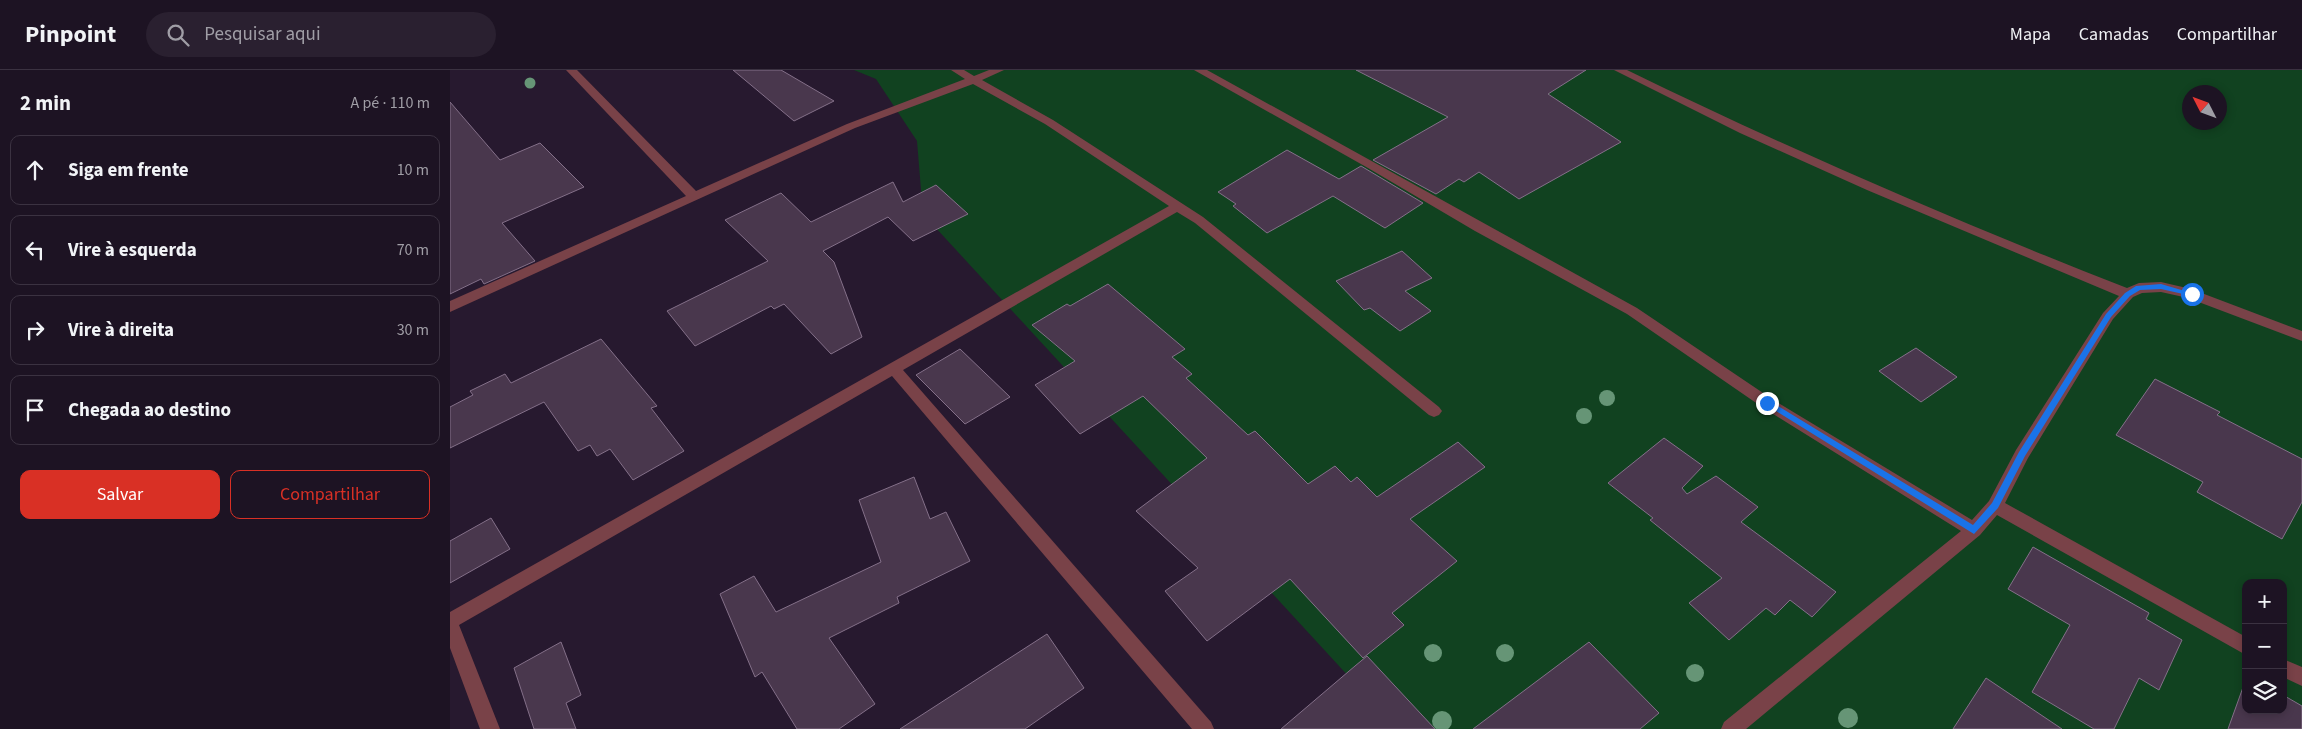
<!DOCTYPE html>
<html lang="pt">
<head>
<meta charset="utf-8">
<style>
	:root { --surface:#1d1323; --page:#2a2030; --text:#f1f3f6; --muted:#a09ea6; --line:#3b3241; --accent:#d93025 }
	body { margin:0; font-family:"Source Sans 3",sans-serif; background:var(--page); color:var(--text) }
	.controls { position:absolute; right:15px; bottom:15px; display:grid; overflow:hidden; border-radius:10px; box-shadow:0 2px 8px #0003 }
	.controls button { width:45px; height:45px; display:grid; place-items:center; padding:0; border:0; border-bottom:1px solid var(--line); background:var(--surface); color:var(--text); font:25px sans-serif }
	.compass { position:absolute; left:1732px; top:15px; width:45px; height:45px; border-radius:50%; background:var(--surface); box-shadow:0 2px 8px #0003; rotate:312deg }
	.stop { position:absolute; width:15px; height:15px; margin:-11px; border:4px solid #1a73e8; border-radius:50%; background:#fff }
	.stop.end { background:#1a73e8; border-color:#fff; box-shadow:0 1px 5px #0008 }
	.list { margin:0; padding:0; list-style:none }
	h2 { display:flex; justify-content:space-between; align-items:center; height:65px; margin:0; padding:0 20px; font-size:21px }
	h2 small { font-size:16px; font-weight:400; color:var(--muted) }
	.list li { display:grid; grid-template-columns:32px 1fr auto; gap:15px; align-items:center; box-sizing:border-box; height:70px; margin:0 10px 10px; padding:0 10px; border:1px solid var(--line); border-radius:10px }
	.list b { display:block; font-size:19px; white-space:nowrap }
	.list em { font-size:16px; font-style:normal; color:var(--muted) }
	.actions { display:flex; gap:10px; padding:15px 20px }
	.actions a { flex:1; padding:11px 0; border:1px solid var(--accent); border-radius:10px; text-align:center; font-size:18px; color:var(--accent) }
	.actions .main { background:var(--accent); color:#fff }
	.icon { flex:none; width:28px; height:28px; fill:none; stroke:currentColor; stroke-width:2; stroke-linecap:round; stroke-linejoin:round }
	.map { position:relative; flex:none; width:1852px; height:659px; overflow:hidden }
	header { display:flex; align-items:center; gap:30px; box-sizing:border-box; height:70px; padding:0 25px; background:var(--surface); border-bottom:1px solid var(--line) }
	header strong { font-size:24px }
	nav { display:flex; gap:28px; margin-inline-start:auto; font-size:18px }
	.search { width:350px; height:45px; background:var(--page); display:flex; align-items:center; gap:12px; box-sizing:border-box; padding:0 18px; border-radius:28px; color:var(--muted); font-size:19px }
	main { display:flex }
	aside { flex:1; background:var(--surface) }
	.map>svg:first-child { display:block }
	.green { fill:#114220; fill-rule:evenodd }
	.building { fill:#49374d; stroke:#847089 }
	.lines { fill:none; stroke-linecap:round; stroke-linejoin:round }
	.minor { fill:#794248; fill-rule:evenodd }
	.tree { fill:#669576 }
	.route { fill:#1a73e8 }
</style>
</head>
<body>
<header>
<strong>Pinpoint</strong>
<div class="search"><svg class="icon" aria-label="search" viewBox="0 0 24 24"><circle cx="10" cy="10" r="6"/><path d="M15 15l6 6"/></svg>Pesquisar aqui</div>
<nav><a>Mapa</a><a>Camadas</a><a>Compartilhar</a></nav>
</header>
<main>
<aside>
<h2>2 min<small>A pé · 110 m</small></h2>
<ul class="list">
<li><svg class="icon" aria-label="ahead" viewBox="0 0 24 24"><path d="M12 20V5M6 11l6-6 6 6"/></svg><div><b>Siga em frente</b></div><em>10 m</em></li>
<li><svg class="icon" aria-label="left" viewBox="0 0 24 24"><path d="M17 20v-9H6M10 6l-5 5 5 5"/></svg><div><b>Vire à esquerda</b></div><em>70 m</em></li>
<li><svg class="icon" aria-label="right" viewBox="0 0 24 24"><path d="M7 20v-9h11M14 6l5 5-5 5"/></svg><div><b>Vire à direita</b></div><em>30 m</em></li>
<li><svg class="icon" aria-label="arrive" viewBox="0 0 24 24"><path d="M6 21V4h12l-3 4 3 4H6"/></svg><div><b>Chegada ao destino</b></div></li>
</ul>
<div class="actions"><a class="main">Salvar</a><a>Compartilhar</a></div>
</aside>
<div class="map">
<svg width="1852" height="659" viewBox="0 0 1852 659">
	<rect width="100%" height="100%" fill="#27192f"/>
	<path class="green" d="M404,0H1852V659H947L473,144L467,71L426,9ZM1740,22H1770V52H1740ZM1796,513H1833V640H1796Z"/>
	<path class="building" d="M283,0H331L384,31L344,51Z
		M906,0H1136L1098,24L1171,72L1069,129L1029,102L1014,112L1009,109L986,124L923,90L998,47Z
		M0,32L50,90L90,73L134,117L52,153L85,191L34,214L31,209L0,224Z
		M837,80L889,109L911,96L973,133L935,158L883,126L817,163L783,136L786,134L768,122Z
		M443,112L453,132L486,115L518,144L463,171L438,147L373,181L384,192L412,267L381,284L334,234L324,239L321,236L245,276L217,241L318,191L275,150L331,123L361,152Z
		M952,181L982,208L955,221L981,241L950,261L920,238L914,240L886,211Z
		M658,214L735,279L722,287L742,304L736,308L798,365L805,361L858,414L885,396L901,412L907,407L927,427L1008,372L1035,397L960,449L1007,491L942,543L954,555L913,588L840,509L757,571L715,521L748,498L686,441L757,388L693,326L630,364L585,315L625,291L582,255L617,234L620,236Z
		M151,269L207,336L201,338L234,381L183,410L160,379L147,386L140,375L128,381L94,332L0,378V337L23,325L20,321L55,304L61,313Z
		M1466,278L1507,307L1471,332L1429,301Z
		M510,279L560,327L515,354L466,305Z
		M1705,309L1770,342L1767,345L1852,389V432L1832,469L1747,422L1753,412L1666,365Z
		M1214,368L1253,396L1232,418L1237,424L1266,406L1308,437L1291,452L1386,522L1362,547L1340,530L1325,545L1316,538L1279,570L1239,533L1272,508L1200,450L1203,448L1158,413Z
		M464,407L480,449L496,442L520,491L447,527L449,533L379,568L425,634L389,659H347L312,602L305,607L270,524L304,506L326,542L431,492L409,430Z
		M41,448L60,479L0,513V471Z
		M1583,477L1699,543L1696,549L1732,570L1709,620L1689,608L1664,659H1644L1582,622L1620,555L1558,519Z
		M597,564L634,618L575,659H450Z
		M111,572L131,625L116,633L126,659H84L64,598Z
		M1139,572L1209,643L1190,659H1023Z
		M917,586L985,659H831L905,596Z
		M1536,608L1612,659H1503Z
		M1796,609V640H1833V625L1852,636V659H1778Z"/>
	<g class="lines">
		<path class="minor" d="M116,0H127L246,121L397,54L515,9L501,0H514L524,6L539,0H554L532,10L603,50L753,147L989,337L992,341L989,345L984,347L979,345L745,153L727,142L453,300L761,652L764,659H742L442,306L9,555L50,659H30L0,578V542L719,136L595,54L523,14L405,58L0,242V231L236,126Z
			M744,0H757L1187,238L1322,329L1522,450L1539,431L1566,380L1653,243L1669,226L1417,120L1290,63L1164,0H1177C1341,80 1508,152 1677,218L1689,213L1711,212L1741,219L1852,261V271L1738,228L1711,222L1692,223L1683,227L1663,249L1578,388L1555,433L1796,567V585L1547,445L1530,465L1296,659H1271L1274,652L1511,461L1312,337L1177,244L1025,161L918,98Z
			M1833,589L1852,597V616L1833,607Z"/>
	</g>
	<g class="tree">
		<circle cx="80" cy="13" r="5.5"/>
		<circle cx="1157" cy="328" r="8"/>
		<circle cx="1134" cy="346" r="8"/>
		<circle cx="983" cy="583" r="9"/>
		<circle cx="1055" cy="583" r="9"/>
		<circle cx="1245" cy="603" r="9"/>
		<circle cx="1398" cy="648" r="10"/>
		<circle cx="992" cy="651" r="10"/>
	</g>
	<path class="route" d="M1711,214L1745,224L1742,226L1711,219L1690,220L1680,226L1661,247L1575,386L1548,438L1524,464L1313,333L1314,331H1320L1523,455L1542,433L1569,382L1656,244L1675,223L1686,216Z"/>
</svg>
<div class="controls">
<button>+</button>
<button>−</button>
<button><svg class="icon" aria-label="layers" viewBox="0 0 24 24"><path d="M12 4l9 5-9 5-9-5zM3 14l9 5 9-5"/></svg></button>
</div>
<svg class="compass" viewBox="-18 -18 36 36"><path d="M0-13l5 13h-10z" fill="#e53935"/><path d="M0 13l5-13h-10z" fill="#a09ea6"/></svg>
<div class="stop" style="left:1742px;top:224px"></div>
<div class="stop end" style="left:1317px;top:333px"></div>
</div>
</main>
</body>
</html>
